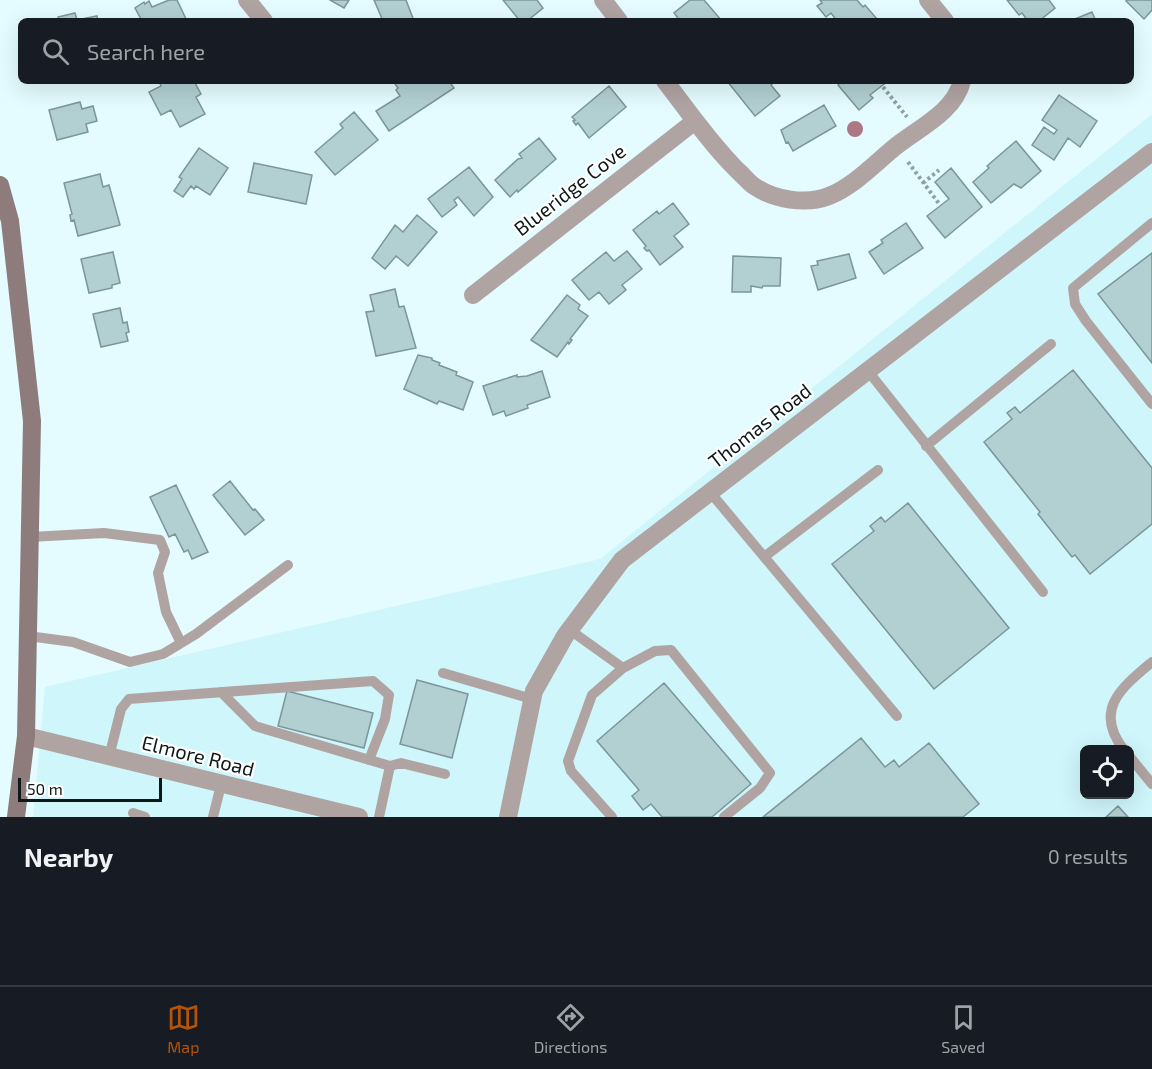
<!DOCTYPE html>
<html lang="en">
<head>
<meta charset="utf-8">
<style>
	:root { --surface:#171b24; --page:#20242c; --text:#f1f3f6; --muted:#9ea1a6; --line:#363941; --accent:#b45309 }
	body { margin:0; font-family:"Exo 2",sans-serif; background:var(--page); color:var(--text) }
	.controls { position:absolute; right:18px; bottom:18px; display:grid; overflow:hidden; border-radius:9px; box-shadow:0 6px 24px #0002 }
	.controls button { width:54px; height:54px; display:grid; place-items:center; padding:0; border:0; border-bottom:2px solid var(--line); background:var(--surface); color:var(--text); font:30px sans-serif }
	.scale { position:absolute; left:18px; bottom:15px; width:144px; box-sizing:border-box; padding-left:6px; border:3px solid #0d1819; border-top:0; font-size:16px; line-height:21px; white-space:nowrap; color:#0d1819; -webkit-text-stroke:4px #fff; paint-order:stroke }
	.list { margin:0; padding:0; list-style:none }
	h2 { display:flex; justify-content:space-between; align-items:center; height:78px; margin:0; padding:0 24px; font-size:26px }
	h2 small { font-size:20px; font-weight:400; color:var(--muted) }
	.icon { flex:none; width:33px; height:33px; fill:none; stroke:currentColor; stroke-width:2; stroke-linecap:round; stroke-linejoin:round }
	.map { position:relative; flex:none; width:1152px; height:817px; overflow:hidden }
	.search { position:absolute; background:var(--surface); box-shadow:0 6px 24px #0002; left:18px; right:18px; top:18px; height:66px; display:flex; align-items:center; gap:15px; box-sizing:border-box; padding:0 21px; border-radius:9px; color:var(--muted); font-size:22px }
	.sheet { height:168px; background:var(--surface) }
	nav { display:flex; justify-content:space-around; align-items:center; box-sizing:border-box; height:84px; border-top:2px solid var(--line); background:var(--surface); font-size:16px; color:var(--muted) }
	nav a { display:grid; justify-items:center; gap:3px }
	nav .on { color:var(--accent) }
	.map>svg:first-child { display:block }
	.built { fill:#cff6fb; fill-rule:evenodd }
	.building { fill:#b2cfd2; stroke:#7b969a; stroke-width:1.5 }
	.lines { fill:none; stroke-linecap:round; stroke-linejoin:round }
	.path { stroke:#8ea1a3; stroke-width:4; stroke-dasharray:3 3; stroke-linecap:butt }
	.service { stroke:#b0a4a3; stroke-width:10 }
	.minor { stroke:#b0a4a3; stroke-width:18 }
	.tertiary { stroke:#b0a4a3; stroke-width:18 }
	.secondary { stroke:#8d7c7b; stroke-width:18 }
	.tree { fill:#ac7884 }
	.labels { text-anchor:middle; stroke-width:4.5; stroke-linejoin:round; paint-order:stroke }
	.street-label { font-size:20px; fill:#0d1819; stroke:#fff }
</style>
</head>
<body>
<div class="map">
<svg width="1152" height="817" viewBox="0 0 1152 817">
	<rect width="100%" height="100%" fill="#e4fcff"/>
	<path class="built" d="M1152,114V817H33L45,687L600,559ZM1084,750H1130V794H1084Z"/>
	<path class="building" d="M169,0H177L187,21H142L135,8L144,2L145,4L149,1L152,7Z
		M330,0H349L344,8Z
		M374,0H406L414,21H383Z
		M503,0H537L543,8L527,21H520Z
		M690,0H704L722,21H680L674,13Z
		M820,0H857L863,7L865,5L877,19L874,21H837L831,13L826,17L817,6L822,3Z
		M1007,0H1049L1055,8L1039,21H1028L1022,13L1019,15Z
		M1128,0H1152V10L1144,19L1126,1Z
		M1092,12L1096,21H1076L1075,19Z
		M75,13L77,20L97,16L98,21H59L58,17Z
		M159,81H194L201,94L196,97L205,114L180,127L171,110L161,115L149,92L161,86Z
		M393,81H449L454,88L389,131L376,111L400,96L396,90L398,88Z
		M727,81H776L771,85L780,96L755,116Z
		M843,81H888L870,95L873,98L859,110L838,85Z
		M609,86L626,107L589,138L578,123L576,125L573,121L575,120L572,117Z
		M1059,95L1097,121L1080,147L1068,138L1054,160L1032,145L1044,127L1054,134L1057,130L1042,120Z
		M80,102L82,109L93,106L97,121L86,124L88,132L57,140L49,110Z
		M824,105L836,126L793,151L788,142L786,143L781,130Z
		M354,112L378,140L335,175L315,152L343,128L340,124Z
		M539,138L556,159L518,192L517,190L510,197L495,180L518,159L522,158L519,154Z
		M1016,141L1041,171L1021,188L1014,184L991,203L973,182L989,168L987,166Z
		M199,148L228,168L210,195L196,186L194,189L191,186L183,197L174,191L182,179L179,177Z
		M254,163L312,175L306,204L248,192Z
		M469,167L493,197L474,216L458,197L454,200L457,205L442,217L428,199Z
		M951,168L982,207L945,238L927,216L949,199L935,182Z
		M100,174L103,187L109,185L120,225L78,236L74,220L71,221L70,215L72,214L64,183Z
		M673,203L689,224L674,236L683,247L660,265L649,250L647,251L644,248L646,246L633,230L657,211L659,214Z
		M417,215L437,232L408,266L396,256L385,269L372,258L395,225L403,232Z
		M906,223L923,248L884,274L869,252L883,243L881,240Z
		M627,251L642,269L622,285L626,290L609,304L599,292L589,300L572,280L606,252L614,261Z
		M113,252L120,283L112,285V288L89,293L81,259Z
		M1152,253V363L1098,294Z
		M849,254L856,278L818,290L811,266L818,265L817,261Z
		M733,256L781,258L780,286H763L762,288L751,286V292H732Z
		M395,289L399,307L404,306L416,348L376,356L366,312L374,311L370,295Z
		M567,295L580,305L578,309L588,316L570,339L572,340L569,344L568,342L557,357L531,340Z
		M120,308L123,323L127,322L129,332L126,333L128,341L101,347L93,314Z
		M418,355L432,358V360L440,363L439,365L457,372L456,375L473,382L463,410L439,401L437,404L404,389Z
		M1073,370L1152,468V524L1090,574L1075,555L1072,557L1038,514L1040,512L984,442L1012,419L1007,413L1015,407L1020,413Z
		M542,371L550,397L527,405L528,408L506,416L504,411L493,415L483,386L517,375V377L527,376Z
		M230,481L253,510L255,509L264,520L245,535L213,495Z
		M176,485L208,552L192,559L188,550L184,552L175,534L169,537L150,497Z
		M908,503L1009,628L934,689L832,564L874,531L870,526L881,517L885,522Z
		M417,680L468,694L452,758L400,744Z
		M664,683L751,784L712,817H662L651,804L643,810L632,796L639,790L597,741Z
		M287,691L373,713L364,748L278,726Z
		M861,738L885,767L894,760L899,767L929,743L979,804L963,817H763Z
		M1118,806L1128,817H1106Z"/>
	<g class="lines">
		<path class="path" d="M883,87L907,117
			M908,162L940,205
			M923,183L939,170"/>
		<path class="service" d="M1152,223L1073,288L1075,304L1086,321L1152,404
			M868,371L1043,592
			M926,446L1051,344
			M710,492L897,716
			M30,537L104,533L160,540L165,552L158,573L166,612L181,643
			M764,557L878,470
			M570,630L623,668L592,695L568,761L571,771L612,817
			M28,636L73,642L130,662L163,654L196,634L288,565
			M623,668L655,651L671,650L770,773L760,788L724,817
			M443,673L532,699
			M221,692L255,726L390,766L379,817
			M1124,750C1093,710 1121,688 1152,662
			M109,757L121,709L129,699L373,681L389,695L385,719L369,760
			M1130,757L1152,784
			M390,766L401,763L445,774
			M133,813L145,817
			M213,817L221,785"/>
		<path class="minor" d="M247,0L264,21
			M603,0L619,21
			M928,0L945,21
			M665,81C688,111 710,143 737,170C743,175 748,182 754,186C774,200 806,205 829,196C854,186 874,164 895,147C918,128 954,113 962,81
			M473,295L695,121"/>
		<path class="tertiary" d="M26,736L359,817
			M508,817L534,691L565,636L622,560L1152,152"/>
		<path class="secondary" d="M0,185L10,221L32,421L26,736L16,817"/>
	</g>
	<circle class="tree" cx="855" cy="129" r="8"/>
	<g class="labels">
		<g class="street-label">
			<text transform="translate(570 190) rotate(-38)" y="7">Blueridge Cove</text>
			<text transform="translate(760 426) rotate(-38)" y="7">Thomas Road</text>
			<text transform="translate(198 756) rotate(14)" y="7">Elmore Road</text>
		</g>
	</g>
</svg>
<div class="controls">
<button><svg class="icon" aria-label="locate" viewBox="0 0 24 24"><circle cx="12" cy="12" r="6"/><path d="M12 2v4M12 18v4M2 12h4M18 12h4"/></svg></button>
</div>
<div class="scale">50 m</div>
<div class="search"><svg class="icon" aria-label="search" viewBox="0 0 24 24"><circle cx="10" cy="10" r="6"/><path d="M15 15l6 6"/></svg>Search here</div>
</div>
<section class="sheet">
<h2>Nearby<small>0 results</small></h2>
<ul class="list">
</ul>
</section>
<nav>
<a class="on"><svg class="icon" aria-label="map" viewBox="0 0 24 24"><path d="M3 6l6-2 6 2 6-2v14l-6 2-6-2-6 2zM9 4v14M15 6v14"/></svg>Map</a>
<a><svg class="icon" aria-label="directions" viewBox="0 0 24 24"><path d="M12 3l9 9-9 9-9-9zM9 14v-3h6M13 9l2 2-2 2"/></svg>Directions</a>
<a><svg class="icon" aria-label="saved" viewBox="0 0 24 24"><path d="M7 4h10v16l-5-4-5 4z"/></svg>Saved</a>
</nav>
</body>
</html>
